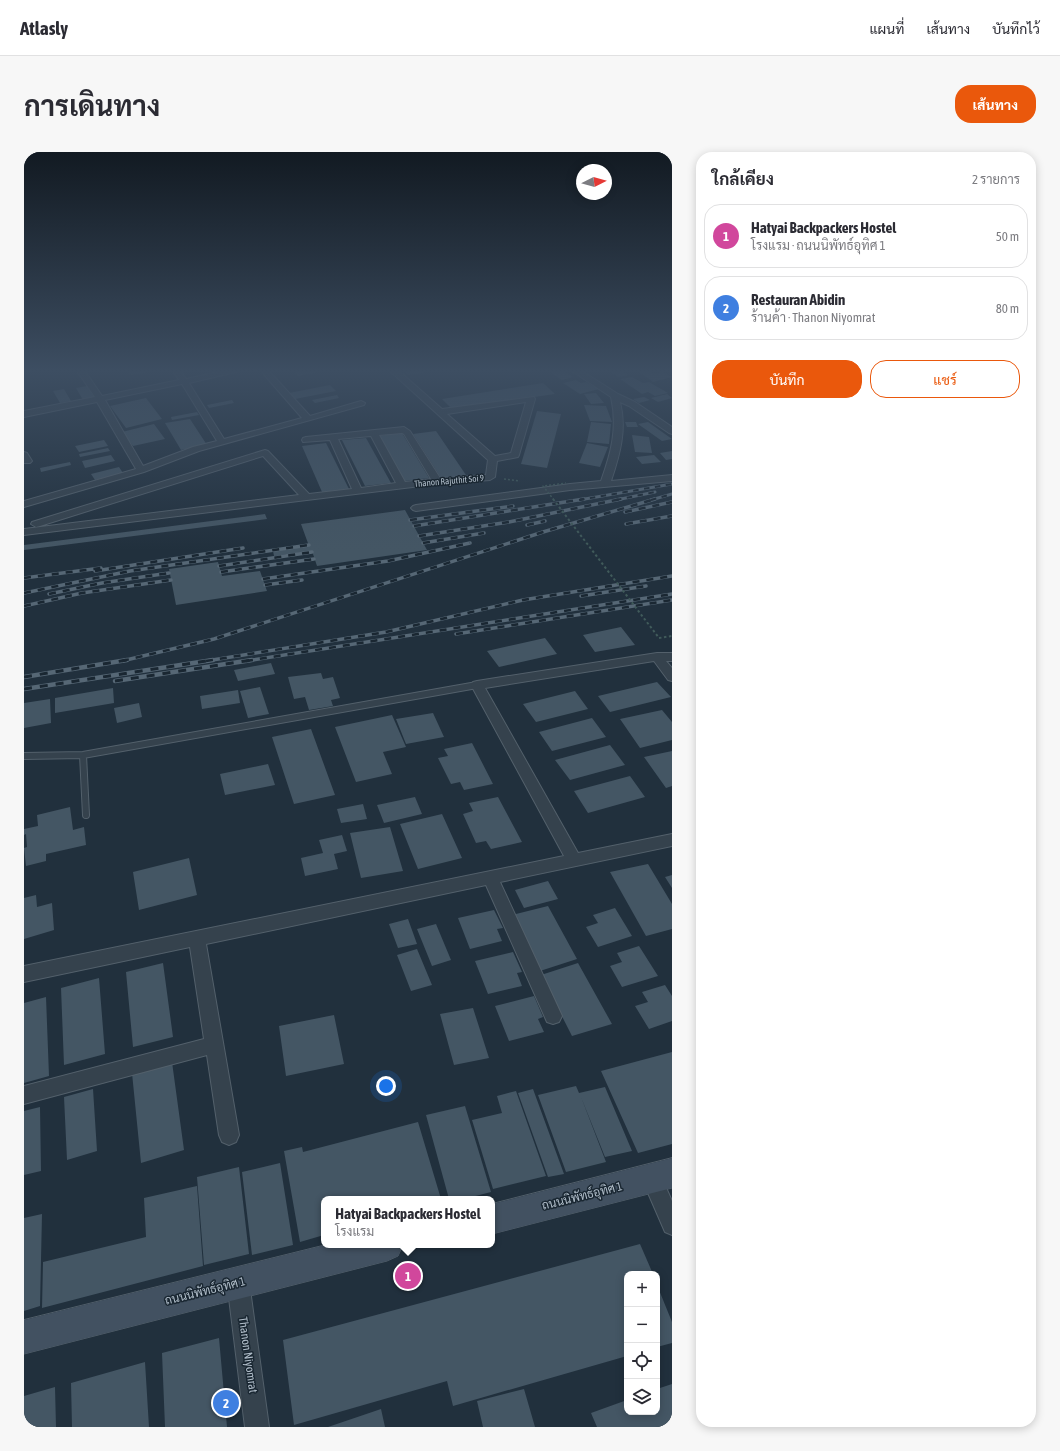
<!DOCTYPE html>
<html lang="th">
<head>
<meta charset="utf-8">
<style>
	:root { --surface:#fff; --page:#f7f7f7; --text:#2b2b33; --muted:#7c7c81; --line:#e1e1e2; --accent:#ea580c }
	body { margin:0; font-family:"Asap Condensed",Sarabun,sans-serif; background:var(--page); color:var(--text) }
	.controls { position:absolute; right:12px; bottom:12px; display:grid; overflow:hidden; border-radius:8px; box-shadow:0 2px 10px #0003 }
	.controls button { width:36px; height:36px; display:grid; place-items:center; padding:0; border:0; border-bottom:1px solid var(--line); background:var(--surface); color:var(--text); font:20px sans-serif }
	.compass { position:absolute; left:552px; top:12px; width:36px; height:36px; border-radius:50%; background:var(--surface); box-shadow:0 2px 10px #0003; rotate:84deg }
	.you { position:absolute; left:362px; top:934px; width:14px; height:14px; margin:-10px; border:3px solid #fff; border-radius:50%; background:#1a73e8; box-shadow:0 0 0 6px #1a73e833 }
	.badge { display:grid; place-items:center; width:26px; height:26px; border-radius:50%; background:var(--accent); color:#fff; font-size:13px; font-weight:700 }
	.pin { position:absolute; translate:-50% -50%; border:2px solid #fff; box-shadow:0 1px 4px #0006 }
	.popup { position:absolute; left:297px; top:1044px; width:174px; height:52px; box-sizing:border-box; display:grid; place-content:center; border-radius:8px; background:var(--surface); filter:drop-shadow(0 1px 3px #0005); font-size:13px; white-space:nowrap; color:var(--muted) }
	.popup b { font-size:15px; color:var(--text) }
	.popup::after { content:''; position:absolute; left:50%; top:100%; margin-left:-8px; border:8px solid transparent; border-top-color:var(--surface) }
	.list { margin:0; padding:0; list-style:none }
	h2 { display:flex; justify-content:space-between; align-items:center; height:52px; margin:0; padding:0 16px; font-size:17px }
	h2 small { font-size:13px; font-weight:400; color:var(--muted) }
	.list li { display:grid; grid-template-columns:26px 1fr auto; gap:12px; align-items:center; box-sizing:border-box; height:64px; margin:0 8px 8px; padding:0 8px; border:1px solid var(--line); border-radius:16px }
	.list b { display:block; font-size:15px; white-space:nowrap }
	.list p { margin:0; font-size:13px; white-space:nowrap; color:var(--muted) }
	.list em { font-size:13px; font-style:normal; color:var(--muted) }
	.actions { display:flex; gap:8px; padding:12px 16px }
	.actions a { flex:1; padding:9px 0; border:1px solid var(--accent); border-radius:16px; text-align:center; font-size:14px; color:var(--accent) }
	.actions .main { background:var(--accent); color:#fff }
	.icon { flex:none; width:22px; height:22px; fill:none; stroke:currentColor; stroke-width:2; stroke-linecap:round; stroke-linejoin:round }
	.map { position:relative; flex:none; width:648px; height:1275px; overflow:hidden; border-radius:16px }
	header { display:flex; align-items:center; gap:24px; box-sizing:border-box; height:56px; padding:0 20px; background:var(--surface); border-bottom:1px solid var(--line) }
	header strong { font-size:19px }
	nav { display:flex; gap:22px; margin-inline-start:auto; font-size:14px }
	.intro { display:flex; align-items:center; justify-content:space-between; box-sizing:border-box; height:96px; padding:0 24px }
	h1 { margin:0; font-size:28px }
	.button { padding:10px 18px; border-radius:16px; background:var(--accent); color:#fff; font-size:14px; font-weight:700 }
	main { display:flex; gap:24px; padding:0 24px }
	aside { flex:1; background:var(--surface); border-radius:16px; box-shadow:0 2px 10px #0003 }
	.map>svg:first-child { display:block }
	.building { fill:#445664 }
	.lines { fill:none; stroke-linecap:round; stroke-linejoin:round }
	.lane-casing { stroke:#53606b; stroke-width:8 }
	.street-casing { stroke:#53606b; stroke-width:2 }
	.secondary-casing { stroke:#53606b; stroke-width:1 }
	.path-far1 { stroke:#405a5a; stroke-width:1.5; stroke-dasharray:2 2; stroke-linecap:butt }
	.path { stroke:#405a5a; stroke-width:2; stroke-dasharray:2.5 2.5; stroke-linecap:butt }
	.lane { stroke:#35424d; stroke-width:6 }
	.street { fill:#35424d; fill-rule:evenodd }
	.secondary { fill:#425161; fill-rule:evenodd }
	.rail-far2-casing { stroke:#566775; stroke-width:3 }
	.rail-far1-casing { stroke:#566775; stroke-width:3.5 }
	.rail-casing { stroke:#566775; stroke-width:4.5 }
	.rail-far2 { stroke:#1a2732; stroke-width:2; stroke-dasharray:5.5; stroke-linecap:butt }
	.rail-far1 { stroke:#1a2732; stroke-width:2.5; stroke-dasharray:7; stroke-linecap:butt }
	.rail { stroke:#1a2732; stroke-width:3; stroke-dasharray:8; stroke-linecap:butt }
	.path-bridge-far1 { stroke:#405a5a; stroke-width:1.5; stroke-dasharray:2 2; stroke-linecap:butt }
	.path-bridge { stroke:#405a5a; stroke-width:2; stroke-dasharray:2.5 2.5; stroke-linecap:butt }
	.labels { text-anchor:middle; stroke-width:3; stroke-linejoin:round; paint-order:stroke }
	.far-street-label { font-size:9px; fill:#b0bdc9; stroke:#1a2732 }
	.near-street-label { font-size:12px; fill:#b0bdc9; stroke:#1a2732 }
</style>
</head>
<body>
<header>
<strong>Atlasly</strong>
<nav><a>แผนที่</a><a>เส้นทาง</a><a>บันทึกไว้</a></nav>
</header>
<div class="intro"><h1>การเดินทาง</h1><a class="button">เส้นทาง</a></div>
<main>
<div class="map">
<svg width="648" height="1275" viewBox="0 0 648 1275">
	<rect width="100%" height="100%" fill="#21303d"/>
	<path class="building" d="M104,219H125V220L107,223Z
		M270,219H294V220L274,224Z
		M380,219H402V220L385,223Z
		M525,219H539L549,225L538,228Z
		M585,219H598L604,223L595,225Z
		M614,219H626L630,222L639,220L648,225L629,230Z
		M608,225L619,231L625,230L644,241L631,244L624,240L618,242L596,227Z
		M552,228L557,231L562,230L575,237L556,242L539,231Z
		M519,231L531,242L428,257L418,247Z
		M306,233L312,239L271,247L265,241Z
		M63,234L70,245L59,248L52,236Z
		M40,237L47,249L36,251L29,239Z
		M572,241L580,251L567,252L560,242Z
		M643,242L648,246L634,250L627,246Z
		M313,243L315,246L291,251L288,248Z
		M620,245L626,248L615,251L609,247Z
		M122,246L138,267L102,276L86,254Z
		M208,248L210,251L185,256L183,253Z
		M560,253L582,254L588,270L566,269Z
		M513,259L537,262L523,316L497,312Z
		M173,260L175,263L148,268L147,265Z
		M166,267L183,293L157,298L141,271Z
		M567,270L587,272L585,292L563,290Z
		M601,270H612L614,275H603Z
		M624,270L648,287L638,289L614,272Z
		M130,272L141,287L109,294L98,280Z
		M412,279L442,323L417,326L389,282Z
		M378,281L405,326L380,329L354,284Z
		M608,283L625,285L628,301L611,300Z
		M342,286L367,331L341,334L318,288Z
		M80,288L84,294L55,300L51,294Z
		M302,291L325,337L298,340L278,294Z
		M563,291L584,295L576,315L555,311Z
		M84,296L86,299L56,305L55,302Z
		M648,299V307L642,308L636,301Z
		M87,303L91,309L61,316L58,309Z
		M630,303L637,310L618,312L612,305Z
		M46,310L47,313L17,320L16,316Z
		M95,315L99,321L71,328L67,322Z
		M381,358L403,398L293,414L288,399L250,404L249,399L285,394L277,372Z
		M241,362L243,367L0,398V393Z
		M194,410L198,424L236,419L243,439L152,453L145,417Z
		M597,475L611,493L571,500L559,483Z
		M521,486L533,502L475,515L463,499Z
		M247,511L251,522L214,529L210,518Z
		M297,521L299,527L309,525L316,546L307,548L309,554L285,558L281,545L270,547L264,525Z
		M633,530L647,545L586,560L574,544Z
		M236,535L245,562L224,566L216,539Z
		M89,536L90,551L31,561V546Z
		M214,538L216,551L178,557L176,544Z
		M551,539L564,557L512,570L499,552Z
		M26,547L27,571L0,576V551Z
		M115,551L118,565L93,571L90,556Z
		M638,558L648,570V588L616,596L596,567Z
		M409,561L420,585L382,592L372,567Z
		M368,563L382,595L359,600L368,622L332,630L311,575Z
		M568,566L582,585L528,599L515,580Z
		M287,577L311,643L270,652L248,585Z
		M448,591L469,632L440,638L436,630L427,632L414,606L424,604L420,597Z
		M586,593L601,613L546,628L531,608Z
		M648,599V634L642,636L620,605Z
		M244,612L251,633L201,643L196,622Z
		M606,624L621,645L564,661L550,639Z
		M391,645L398,662L360,671L353,653Z
		M474,645L498,690L467,697L462,689L452,691L439,662L449,659L445,651Z
		M339,652L343,667L317,671L313,657Z
		M46,655L49,678L60,675L62,693L22,702V709L2,714L0,696L3,695L2,682L0,683V677L14,674L13,663Z
		M418,662L438,706L394,717L376,672Z
		M366,675L379,719L337,726L326,681Z
		M318,683L323,699L310,702L314,717L281,724L277,706L299,701L295,688Z
		M165,706L173,743L115,758L109,720Z
		M624,712L648,752V777L622,784L586,720Z
		M648,723V736L641,725Z
		M524,729L534,747L500,756L491,738Z
		M12,743L13,755L28,751L30,778L0,787V746Z
		M524,754L553,807L516,819L488,763Z
		M591,756L608,784L574,795L562,775L574,771L569,763Z
		M470,758L479,776L473,777L478,789L446,797L434,766Z
		M384,767L393,792L374,796L365,772Z
		M412,772L427,808L408,814L393,777Z
		M615,794L634,824L598,835L586,814L598,810L593,801Z
		M393,797L408,833L387,839L373,803Z
		M489,800L498,820L493,821L498,834L464,842L451,809Z
		M139,811L149,885L109,895L102,820Z
		M554,811L588,872L548,884L517,823Z
		M75,826L81,902L40,913L37,836Z
		M641,833L648,844V869L625,877L611,854L624,850L618,840Z
		M510,844L519,865L514,867L520,880L485,889L471,854Z
		M22,845L25,924L0,931V851Z
		M449,856L465,906L430,913L416,862Z
		M310,863L320,912L262,924L255,874Z
		M648,900V992L614,1001L577,919Z
		M148,910L160,998L117,1011L108,921Z
		M552,934L555,941L581,935L608,999L581,1005L557,945L582,1010L542,1020L514,943Z
		M69,937L73,999L43,1008L40,945Z
		M509,937L540,1022L524,1025L494,941Z
		M492,939L522,1024L469,1037L448,968L478,961L473,944Z
		M441,954L467,1040L440,1047H425L402,963Z
		M16,955L17,1019L0,1023V959Z
		M394,970L417,1047H300V1083L276,1090L260,999L278,995L279,1000Z
		M256,1011L269,1093L228,1103L218,1020Z
		M215,1015L225,1102L180,1113L173,1025Z
		M173,1034L179,1114L18,1156L19,1110L122,1085L120,1046Z
		M18,1062L16,1154L0,1159V1066Z
		M616,1092L629,1122H603V1204L429,1254L423,1229L270,1273L259,1188Z
		M633,1133L648,1170V1191L633,1195Z
		M195,1186L203,1275H141L138,1201Z
		M121,1210L125,1275H48L47,1231Z
		M648,1232V1275H573L567,1261L603,1248V1260H633V1237Z
		M31,1235L32,1275H0V1244Z
		M500,1237L511,1275H459L453,1249Z
		M357,1257L361,1275H304Z"/>
	<g class="lines">
		<g class="lane-casing">
			<path id="lane" d="M59,603L62,663
				M0,604L59,603L453,533"/>
		</g>
		<g class="street-casing">
			<path id="street" d="M53,219H61L78,244L155,228L149,219H157L162,227L199,219H216L165,231L200,287L278,266L237,219H245L286,264L337,249L341,251L340,253L175,299L120,320L0,355V349L112,317L73,250L0,265V259L71,245ZM158,232L193,289L169,295L119,314L81,248Z
				M366,219H375L418,257L510,245L511,247L495,303L494,305L473,309L471,325L466,328L413,332L0,383V377L275,343L239,304L16,374L12,375L7,372L8,370L241,298L244,299L285,342L328,337L306,288L279,290L278,288L279,286L282,285L380,275L386,279L416,326L462,323L464,308ZM502,250L487,301L471,304L423,262ZM378,281L380,282L407,327L381,330L355,283ZM347,284L372,331L337,336L314,287Z
				M548,219H558L594,242L611,250L648,275V282L645,281L605,254L596,250C603,277 596,302 587,329L648,323V329L546,338L392,359L389,358L387,356L389,354L392,353L546,332L577,329C587,301 594,276 587,245Z
				M0,300L3,301L8,309L6,311H0Z
				M633,501H648V509H642L648,516V529L644,528L630,509L461,536L554,701L648,682V694L476,730L538,864L535,870L529,872L523,870L462,733L182,792L215,983L212,990L205,993L198,990L195,983L183,903L0,952V934L180,887L166,795L0,830V814L540,704L447,533L449,530L453,529Z
				M628,1017L635,1020L648,1049V1083L641,1080L618,1027L621,1020Z
				M214,1119L222,1122L225,1130L245,1275H221L203,1130L206,1122Z"/>
		</g>
		<g class="secondary-casing">
			<path id="secondary" d="M648,1006V1036L468,1082V1052Z
				M301,1093H379L374,1104L363,1109L0,1202V1168Z"/>
		</g>
		<path class="path-far1" d="M480,327L496,329"/>
		<path class="path" d="M635,486L648,484"/>
		<use href="#lane" class="lane"/>
		<use href="#street" class="street"/>
		<use href="#secondary" class="secondary"/>
		<g class="rail-far2-casing">
			<path id="rail-far2" d="M555,348L648,332
				M592,348L631,340
				M627,348L648,342"/>
		</g>
		<g class="rail-far1-casing">
			<path id="rail-far1" d="M601,360L648,350
				M386,368L489,354
				M602,372L648,364
				M503,373L521,369
				M390,374L560,347
				M395,384L485,370L597,347
				M399,391L460,381
				M195,414L288,400
				M71,419L219,396
				M197,420L290,407
				M0,426L77,416
				M239,427L364,409L446,391
				M241,433L278,428
				M0,441L106,419L285,393
				M25,442L78,431L145,421
				M557,444L622,434
				M0,454L58,441L147,428
				M432,482L648,448
				M98,509L190,487L519,380L631,347
				M182,509L362,480L499,448L648,424
				M222,509L648,442"/>
		</g>
		<g class="rail-casing">
			<path id="rail" d="M0,525L103,508
				M91,529L228,508
				M0,537L189,508"/>
		</g>
		<use href="#rail-far2" class="rail-far2"/>
		<use href="#rail-far1" class="rail-far1"/>
		<use href="#rail" class="rail"/>
		<path class="path-bridge-far1" d="M530,348L519,334L542,331"/>
		<path class="path-bridge" d="M529,347L635,486"/>
	</g>
	<linearGradient id="sky" x2="0" y2="1"><stop stop-color="#121a22"/><stop offset="0.55" stop-color="#3d4e62"/><stop offset="1" stop-color="#3d4e62" stop-opacity="0"/></linearGradient>
	<rect width="648" height="398" fill="url(#sky)"/>
	<g class="labels">
		<g class="far-street-label">
			<text transform="translate(425 329) rotate(-5)" y="3">Thanon Rajuthit Soi 9</text>
		</g>
		<g class="near-street-label">
			<text transform="translate(558 1044) rotate(-14)" y="4">ถนนนิพัทธ์อุทิศ 1</text>
			<text transform="translate(181 1139) rotate(-14)" y="4">ถนนนิพัทธ์อุทิศ 1</text>
			<text transform="translate(224 1203) rotate(82)" y="4">Thanon Niyomrat</text>
		</g>
	</g>
</svg>
<div class="controls">
<button>+</button>
<button>−</button>
<button><svg class="icon" aria-label="locate" viewBox="0 0 24 24"><circle cx="12" cy="12" r="6"/><path d="M12 2v4M12 18v4M2 12h4M18 12h4"/></svg></button>
<button><svg class="icon" aria-label="layers" viewBox="0 0 24 24"><path d="M12 4l9 5-9 5-9-5zM3 14l9 5 9-5"/></svg></button>
</div>
<svg class="compass" viewBox="-18 -18 36 36"><path d="M0-13l5 13h-10z" fill="#e53935"/><path d="M0 13l5-13h-10z" fill="#7c7c81"/></svg>
<div class="you"></div>
<div class="pin badge" style="left:384px;top:1124px;background:#d1479c">1</div>
<div class="popup"><b>Hatyai Backpackers Hostel</b>โรงแรม</div>
<div class="pin badge" style="left:202px;top:1251px;background:#3f7fe0">2</div>
</div>
<aside>
<h2>ใกล้เคียง<small>2 รายการ</small></h2>
<ul class="list">
<li><span class="badge" style="background:#d1479c">1</span><div><b>Hatyai Backpackers Hostel</b><p>โรงแรม · ถนนนิพัทธ์อุทิศ 1</p></div><em>50 m</em></li>
<li><span class="badge" style="background:#3f7fe0">2</span><div><b>Restauran Abidin</b><p>ร้านค้า · Thanon Niyomrat</p></div><em>80 m</em></li>
</ul>
<div class="actions"><a class="main">บันทึก</a><a>แชร์</a></div>
</aside>
</main>
</body>
</html>
